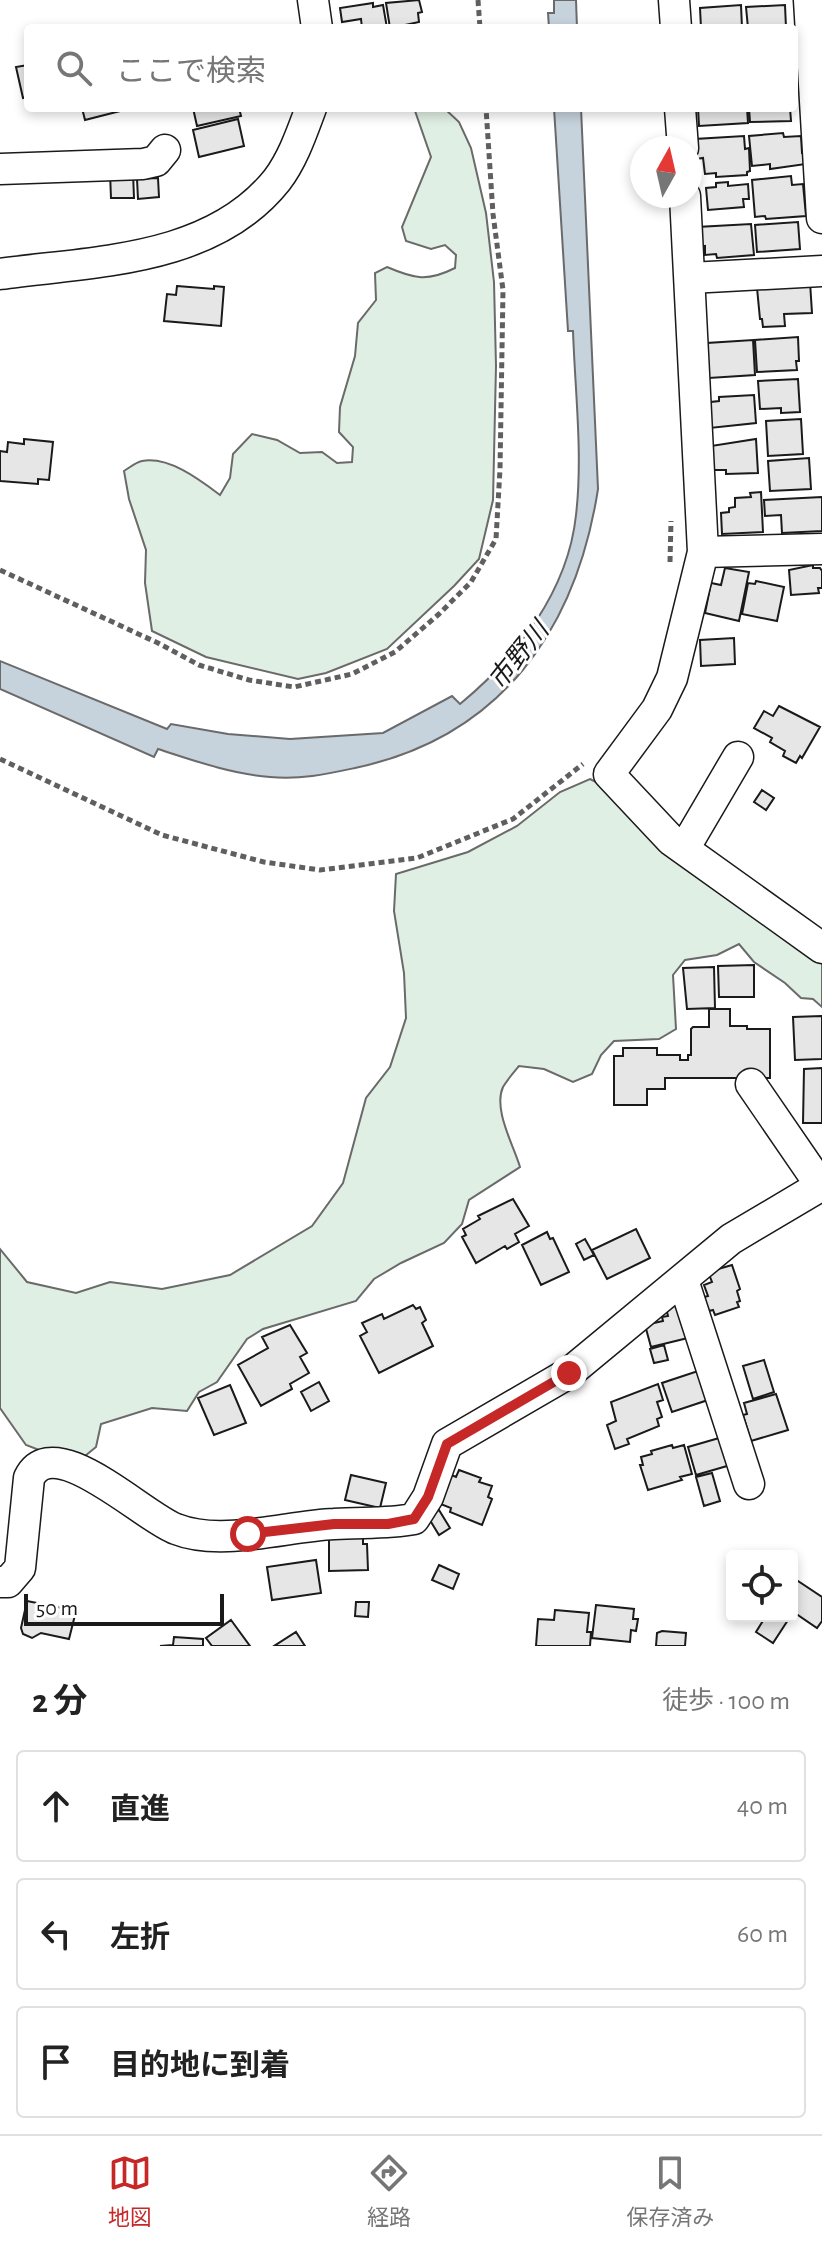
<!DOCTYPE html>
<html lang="ja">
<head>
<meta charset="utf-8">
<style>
	:root { --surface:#fff; --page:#f2f2f2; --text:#222; --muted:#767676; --line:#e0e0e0; --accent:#c62828 }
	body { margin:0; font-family:"Alegreya Sans","Noto Sans JP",sans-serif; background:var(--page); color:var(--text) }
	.controls { position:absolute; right:24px; bottom:24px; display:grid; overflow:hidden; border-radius:8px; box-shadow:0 4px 12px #0003 }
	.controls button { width:72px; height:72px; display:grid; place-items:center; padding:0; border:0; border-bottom:2px solid var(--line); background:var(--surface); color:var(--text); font:40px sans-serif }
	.compass { position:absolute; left:630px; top:136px; width:72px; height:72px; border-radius:50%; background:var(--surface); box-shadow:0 4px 12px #0003; rotate:8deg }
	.scale { position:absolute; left:24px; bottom:20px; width:200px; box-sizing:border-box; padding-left:8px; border:4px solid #1a1a1a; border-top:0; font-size:22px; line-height:28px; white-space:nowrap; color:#1a1a1a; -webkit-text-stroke:6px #fff; paint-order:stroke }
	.stop { position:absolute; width:24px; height:24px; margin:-18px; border:6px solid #c62828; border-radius:50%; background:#fff }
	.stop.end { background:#c62828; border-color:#fff; box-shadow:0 2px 8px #0008 }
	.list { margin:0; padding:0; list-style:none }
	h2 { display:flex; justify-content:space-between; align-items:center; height:104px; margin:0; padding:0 32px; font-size:34px }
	h2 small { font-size:26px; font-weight:400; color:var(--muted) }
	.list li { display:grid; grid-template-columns:52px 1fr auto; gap:24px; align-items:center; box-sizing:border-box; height:112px; margin:0 16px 16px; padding:0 16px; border:2px solid var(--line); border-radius:8px }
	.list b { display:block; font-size:30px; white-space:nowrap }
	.list em { font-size:26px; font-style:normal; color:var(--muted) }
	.icon { flex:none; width:44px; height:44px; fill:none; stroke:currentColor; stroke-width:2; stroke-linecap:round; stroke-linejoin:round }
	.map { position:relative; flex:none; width:822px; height:1646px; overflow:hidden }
	.search { position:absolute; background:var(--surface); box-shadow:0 4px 12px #0003; left:24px; right:24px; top:24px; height:88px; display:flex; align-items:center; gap:20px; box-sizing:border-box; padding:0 28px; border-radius:8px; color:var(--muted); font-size:30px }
	.sheet { height:488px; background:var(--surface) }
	nav { display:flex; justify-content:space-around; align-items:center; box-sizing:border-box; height:112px; border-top:2px solid var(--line); background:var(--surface); font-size:22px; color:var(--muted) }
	nav a { display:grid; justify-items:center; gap:4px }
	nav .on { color:var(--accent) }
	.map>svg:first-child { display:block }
	.green { fill:#e0efe3; stroke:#6a6a6a; stroke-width:2 }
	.water { fill:#c6d2dc; stroke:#6a6a6a; stroke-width:2 }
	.building { fill:#e6e6e6; stroke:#1a1a1a; stroke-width:2 }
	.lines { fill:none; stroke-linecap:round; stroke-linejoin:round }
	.minor-casing { stroke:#1a1a1a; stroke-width:33 }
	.path { stroke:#5f5f5f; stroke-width:5; stroke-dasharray:6 4; stroke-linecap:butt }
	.minor { stroke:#fff; stroke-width:30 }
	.route { stroke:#c62828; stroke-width:10 }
	.labels { text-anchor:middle; stroke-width:6; stroke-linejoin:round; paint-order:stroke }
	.water-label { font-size:26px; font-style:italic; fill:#1a1a1a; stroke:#fff }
</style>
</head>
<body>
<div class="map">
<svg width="822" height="1646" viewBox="0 0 822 1646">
	<rect width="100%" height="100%" fill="#fff"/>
	<path class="green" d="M414,108H444L459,122L471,148L486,213L494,282L496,366L493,500L479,559L454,586L387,649L326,673L298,679L206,657L152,631L145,583L146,550L129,499L124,471C129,468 136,462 142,461C169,456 200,480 220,495L230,478L233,454L252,434L277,440L300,453L322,452L337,463L352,462L353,447L339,432L340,407L355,356L358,323L376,300L375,273L387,267C415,279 427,282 455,268L456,255L445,245L431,249L406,241L402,227L431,157Z
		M590,779L606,787L822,958V1007L813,999L801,998L785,983L754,962L739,944L717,955L685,960L673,975L676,1029L659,1039L614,1041L601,1055L592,1074L573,1082L544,1069L519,1066C514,1072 507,1080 503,1087C493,1109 513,1144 520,1167L469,1200L462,1224L444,1243L401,1263L374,1279L356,1301L263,1329L247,1339L217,1382L199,1392L187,1411L152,1408L101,1424L96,1447L85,1456L47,1453L26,1445L0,1408V1249L27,1282L76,1293L110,1282L162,1289L230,1275L312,1226L343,1183L366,1098L390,1067L406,1018L404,973L394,911L396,874L468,852L517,826L560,792Z"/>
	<path class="water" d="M554,0H576L577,28H549L548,13H554Z
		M554,108H581L598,489C576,630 501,737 355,768C327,774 300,780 270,777C232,774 195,761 158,749L154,757L0,689V661L167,729L171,724L228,734L290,739L383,733L452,696L460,704C517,657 568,591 576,515C583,455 575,391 573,331H568Z"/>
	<path class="building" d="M419,0L422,12L418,13L419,22L405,25L406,28H390L386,3Z
		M373,3V7L383,5L387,28H362L361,19L342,22L340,8Z
		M741,5L742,28H701L700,8Z
		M785,5L786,28H748L746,7Z
		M28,65V97L23,98L16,67Z
		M82,108H132L85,120Z
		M193,108H239L241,116L197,126Z
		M698,108H747L748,123L699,126Z
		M749,108H790L791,121L750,122Z
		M238,119L244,146L199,157L193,130Z
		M783,133L784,137L801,136L802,153L805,152L806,164L770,169V164L752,166L749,136Z
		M744,136L745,149L749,148L750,171L747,172V175L716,177V173L705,174L703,158L696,159L695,139Z
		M133,172L134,198H111L110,173Z
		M791,176L792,185L803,184L806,216L766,219L765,216L755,217L752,180Z
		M158,178L159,197L138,199L137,179Z
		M728,182V186L748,184L749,199H743L744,207L708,210L706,188L716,187V183Z
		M798,222L800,249L757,252L755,225Z
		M751,224L754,255L717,258L716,254L705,255V246L699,247L697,227Z
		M810,282L812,313L784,314L785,326L763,327L762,319H760L757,288Z
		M177,286L214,289V286L224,287L221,326L164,321L167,294L176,295Z
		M798,337L799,361H796L797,370L757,372L755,340Z
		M753,340L755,375L709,378L707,343Z
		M798,379L800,412L781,413V408L760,409L758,381Z
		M754,395L756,423L710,428L711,402L719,401V397Z
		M801,419L803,454L768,456L766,421Z
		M24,439L53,442L49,480L38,479V484L0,481V451L7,452L8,442L24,444Z
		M756,439L758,473L726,474V470H713L711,446Z
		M809,458L811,489L770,491L768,461Z
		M761,492L763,532L722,534L721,513L729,512V508L735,507V498L751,497L750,493Z
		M822,497V531L782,533L781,515L765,516L764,500Z
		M813,565V568H820L822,571V588H818L819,593L791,595L789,570Z
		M725,568L749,572L739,621L705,613L711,583L721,585Z
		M756,581L784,587L777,621L742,614L748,583L755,584Z
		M734,638L735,664L701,666L700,640Z
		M779,706L820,727L802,758L800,756L796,763L783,756L785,751L770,742L772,738L754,728L764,711L773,716Z
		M762,790L774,798L766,810L754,802Z
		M754,965V997H719L718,966Z
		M714,967L715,1008L687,1009L683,968Z
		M709,1009H730V1026H747V1029H770V1078H665V1089H647V1105H614V1056H623V1048H657V1055H680V1060H688V1055H691V1029L693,1027H709Z
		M822,1016V1059L795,1060L793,1017Z
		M822,1068V1123H803L804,1069Z
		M513,1199L529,1226L515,1234L519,1242L507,1249L505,1246L476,1263L462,1237L466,1235L463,1229L480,1219L478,1216Z
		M636,1229L650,1258L607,1279L592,1250Z
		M547,1232L550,1239L553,1238L569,1272L541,1285L522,1245Z
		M585,1239L594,1255L584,1260L576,1244Z
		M732,1265L740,1289L737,1291L740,1301L737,1302L739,1307L715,1315L713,1310L709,1311L704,1297L708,1296L704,1285L712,1282L708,1272Z
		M682,1299L696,1336L651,1347L645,1325L663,1321L662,1317L668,1316L665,1304Z
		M413,1305L416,1309L420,1307L426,1320L422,1323L433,1346L379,1373L360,1336L367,1332L362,1323L382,1314L384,1319Z
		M290,1325L307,1353L300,1357L309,1373L290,1384L292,1389L261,1406L238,1365L268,1348L262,1337Z
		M664,1345L668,1360L654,1363L650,1349Z
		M764,1360L774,1392L753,1399L743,1366Z
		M701,1370L711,1399L672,1412L662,1383Z
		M319,1382L329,1401L311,1411L301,1392Z
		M658,1384L663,1400L657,1402L662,1417L657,1419L659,1426L627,1439L629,1444L615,1449L607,1425L616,1421L611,1402Z
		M230,1385L246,1423L214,1435L198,1398Z
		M776,1394L788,1430L751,1441L743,1415L747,1414L744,1403Z
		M726,1436L734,1464L696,1475L688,1447Z
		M672,1445L673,1448L684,1445L692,1474L680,1477L682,1480L648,1490L640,1465H643L641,1457L652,1454L651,1451Z
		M459,1470L481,1478L479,1482L492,1486L488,1497L492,1499L482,1525L450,1512L451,1508L438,1503L449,1474L456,1477Z
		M712,1473L720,1501L704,1506L696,1477Z
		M351,1475L386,1483L380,1508L345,1500Z
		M439,1510L450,1528L439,1535L428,1517Z
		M363,1533V1544H367L368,1570L329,1571V1534Z
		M316,1560L321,1593L272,1600L267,1567Z
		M439,1565L459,1574L453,1589L432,1580Z
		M795,1579L822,1597V1621L817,1628L792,1611V1583Z
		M27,1601L62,1608L61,1612L75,1615L69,1639L41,1633L32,1638L23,1634L21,1628Z
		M356,1602H369L368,1617L355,1616Z
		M596,1605L634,1609L633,1619H638L636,1631L631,1630L630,1642L592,1638Z
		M555,1610L589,1613L587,1632H591L590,1646H536L538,1619L554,1620Z
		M766,1616L790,1617L773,1643L756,1632Z
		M231,1620L250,1646H212L206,1638Z
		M662,1631L686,1633L685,1646H656L657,1633Z
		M296,1632L305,1646H274Z
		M174,1637L203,1639V1646H160L173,1645Z"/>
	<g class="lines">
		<g class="minor-casing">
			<path id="minor" d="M313,0L317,28
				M674,0L676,28
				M809,0L822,218
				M680,108L683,148
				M0,169L143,164L156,161L165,150
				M685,196L703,552L672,678L657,709L609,774L671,840L822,948
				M0,274C94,261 212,262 277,180C293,159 302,132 311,108
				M690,278L822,271
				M703,552L822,549
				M684,849L738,757
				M751,1084L821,1186
				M683,1280L749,1484
				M0,1582H8L20,1568L29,1478C53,1428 143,1517 176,1529C221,1547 287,1526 334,1524C362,1522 387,1524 414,1519L428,1497L447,1444L569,1373L731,1239L822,1185"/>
		</g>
		<path class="path" d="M478,0L480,28
			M670,562L671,521
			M0,570L158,643L199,665L249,680L294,687L352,674L395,652L439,614L471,582L496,539L500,469L503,290L493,214L486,108
			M0,759L162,835L264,862L320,870L417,858L513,819L583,764"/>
		<use href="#minor" class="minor"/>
	</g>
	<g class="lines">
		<path class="route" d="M248,1534L334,1524H388L414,1519L428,1497L447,1444L569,1373"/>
	</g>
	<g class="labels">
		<g class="water-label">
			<text transform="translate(518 655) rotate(-51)" y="9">市野川</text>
		</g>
	</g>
</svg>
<div class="controls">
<button><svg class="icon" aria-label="locate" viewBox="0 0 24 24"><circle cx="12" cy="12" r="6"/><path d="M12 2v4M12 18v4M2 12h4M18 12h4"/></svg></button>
</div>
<svg class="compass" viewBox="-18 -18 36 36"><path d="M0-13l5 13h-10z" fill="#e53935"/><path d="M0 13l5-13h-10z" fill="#767676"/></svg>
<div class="scale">50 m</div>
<div class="stop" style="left:248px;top:1534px"></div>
<div class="stop end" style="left:569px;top:1373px"></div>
<div class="search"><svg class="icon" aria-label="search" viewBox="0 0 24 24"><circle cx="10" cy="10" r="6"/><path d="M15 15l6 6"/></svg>ここで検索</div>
</div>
<section class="sheet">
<h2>2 分<small>徒歩 · 100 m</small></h2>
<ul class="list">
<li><svg class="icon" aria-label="ahead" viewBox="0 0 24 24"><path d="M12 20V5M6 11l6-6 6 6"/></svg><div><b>直進</b></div><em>40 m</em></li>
<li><svg class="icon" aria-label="left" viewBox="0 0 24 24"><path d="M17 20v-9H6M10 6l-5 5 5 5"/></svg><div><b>左折</b></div><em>60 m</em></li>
<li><svg class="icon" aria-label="arrive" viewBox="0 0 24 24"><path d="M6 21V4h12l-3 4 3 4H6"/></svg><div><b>目的地に到着</b></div></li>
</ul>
</section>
<nav>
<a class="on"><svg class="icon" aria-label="map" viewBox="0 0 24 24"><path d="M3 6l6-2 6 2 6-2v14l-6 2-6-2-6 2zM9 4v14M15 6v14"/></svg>地図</a>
<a><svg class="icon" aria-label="directions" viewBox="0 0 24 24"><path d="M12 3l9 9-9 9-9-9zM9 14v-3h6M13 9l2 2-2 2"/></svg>経路</a>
<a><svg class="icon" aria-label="saved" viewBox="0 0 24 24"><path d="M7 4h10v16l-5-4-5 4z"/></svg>保存済み</a>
</nav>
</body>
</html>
